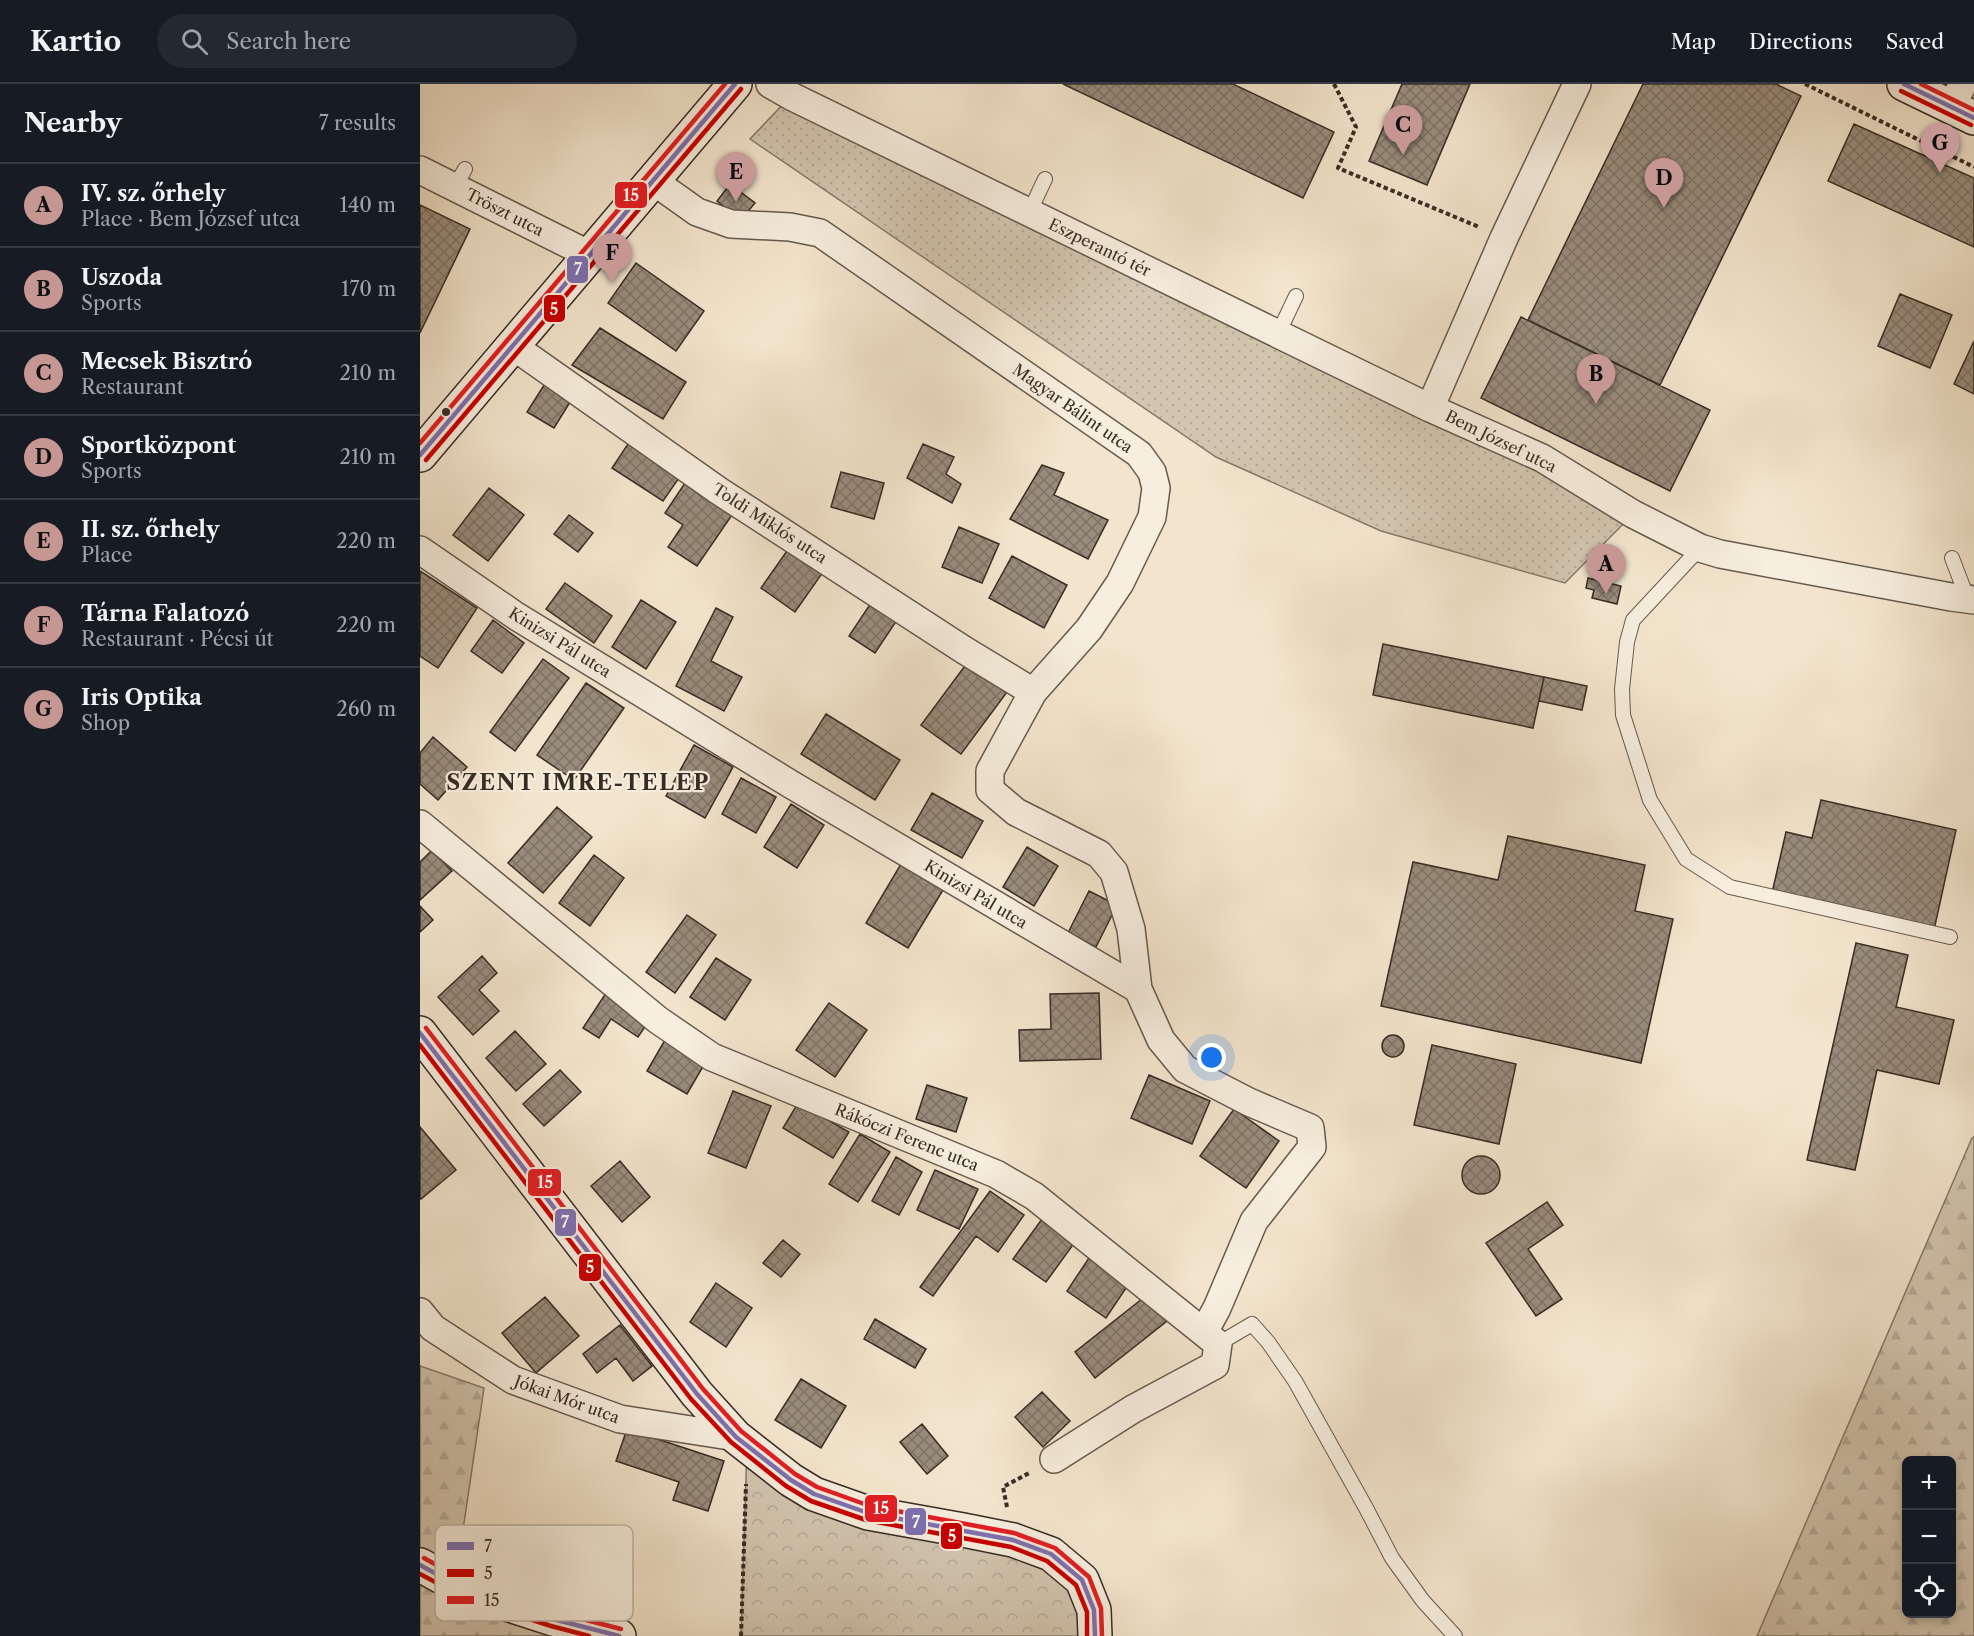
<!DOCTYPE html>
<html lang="en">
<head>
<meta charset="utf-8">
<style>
	:root { --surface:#171b24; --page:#242831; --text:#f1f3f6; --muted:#9ea1a6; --line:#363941; --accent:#c59692 }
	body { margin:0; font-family:"Libre Caslon Text",serif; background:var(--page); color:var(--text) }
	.controls { position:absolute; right:18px; bottom:18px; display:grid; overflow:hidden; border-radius:9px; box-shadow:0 3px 9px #0003 }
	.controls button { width:54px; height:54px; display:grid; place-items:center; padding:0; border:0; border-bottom:2px solid var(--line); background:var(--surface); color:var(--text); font:30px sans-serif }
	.you { position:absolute; left:792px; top:974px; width:21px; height:21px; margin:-15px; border:4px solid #fff; border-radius:50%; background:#1a73e8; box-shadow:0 0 0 9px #1a73e833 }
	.badge { display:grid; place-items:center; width:39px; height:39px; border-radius:50%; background:var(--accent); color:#111; font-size:20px; font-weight:700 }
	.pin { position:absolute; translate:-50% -50px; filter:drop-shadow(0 2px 3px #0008) }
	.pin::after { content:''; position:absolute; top:32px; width:21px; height:18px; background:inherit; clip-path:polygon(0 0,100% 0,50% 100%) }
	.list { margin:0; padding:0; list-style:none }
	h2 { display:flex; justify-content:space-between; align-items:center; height:78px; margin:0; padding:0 24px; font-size:26px }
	h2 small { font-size:20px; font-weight:400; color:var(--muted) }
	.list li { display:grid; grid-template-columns:39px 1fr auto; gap:18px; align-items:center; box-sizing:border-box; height:84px; padding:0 24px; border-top:2px solid var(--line) }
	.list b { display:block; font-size:22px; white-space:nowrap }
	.list p { margin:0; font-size:20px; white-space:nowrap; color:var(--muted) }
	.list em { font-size:20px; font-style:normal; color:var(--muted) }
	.icon { flex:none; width:33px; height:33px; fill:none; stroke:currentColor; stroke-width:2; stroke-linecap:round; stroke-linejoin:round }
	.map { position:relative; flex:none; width:1554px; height:1552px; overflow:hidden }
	header { display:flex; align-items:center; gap:36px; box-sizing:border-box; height:84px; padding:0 30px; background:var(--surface); border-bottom:2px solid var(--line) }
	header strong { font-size:28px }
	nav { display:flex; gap:33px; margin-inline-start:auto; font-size:21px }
	.search { width:420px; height:54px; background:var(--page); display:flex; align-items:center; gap:15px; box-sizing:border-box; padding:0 21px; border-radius:33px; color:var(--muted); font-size:22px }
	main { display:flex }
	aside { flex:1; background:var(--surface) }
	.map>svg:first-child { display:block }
	.grass { fill:url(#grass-dots); stroke:#85796a; stroke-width:1.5 }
	.forest { fill:url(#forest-firs); stroke:#85796a; stroke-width:1.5; fill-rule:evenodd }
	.park { fill:url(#park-crowns); stroke:#85796a; stroke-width:1.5 }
	.building { fill:url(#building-cross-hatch); stroke:#372c24; stroke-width:1.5 }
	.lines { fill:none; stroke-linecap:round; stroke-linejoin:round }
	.lane-casing { stroke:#665a4e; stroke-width:16 }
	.street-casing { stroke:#665a4e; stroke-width:30 }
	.secondary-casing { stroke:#372c24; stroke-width:36 }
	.path { stroke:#372c24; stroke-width:4; stroke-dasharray:4.5 3; stroke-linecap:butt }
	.lane { stroke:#f7eede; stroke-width:14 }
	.street { stroke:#f7eede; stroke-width:27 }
	.secondary { stroke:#f7eede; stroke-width:33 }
	.bus-1-casing { stroke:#f7eede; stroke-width:9 }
	.bus-2-casing { stroke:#f7eede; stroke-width:9 }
	.bus-3-casing { stroke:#f7eede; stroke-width:9 }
	.bus-1 { stroke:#7e71b1; stroke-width:4.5 }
	.bus-2 { stroke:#ca0000; stroke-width:4.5 }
	.bus-3 { stroke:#e31e24; stroke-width:4.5 }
	.bus-dot { fill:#372c24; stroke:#f7eede; stroke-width:2 }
	.labels { text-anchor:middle; stroke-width:4.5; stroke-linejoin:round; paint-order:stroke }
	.street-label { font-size:16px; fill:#372c24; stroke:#f7eede }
	.district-label { font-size:22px; font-weight:bold; letter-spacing:1.5px; fill:#372c24; stroke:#f7eede }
	.key { fill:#f7eede; stroke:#bdb4a6; stroke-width:1.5 }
	.key-label { font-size:16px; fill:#372c24 }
	.line-badge { stroke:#f7eede; stroke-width:2 }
	.badge-label { font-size:16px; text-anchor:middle; font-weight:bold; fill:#fff }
</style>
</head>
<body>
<header>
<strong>Kartio</strong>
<div class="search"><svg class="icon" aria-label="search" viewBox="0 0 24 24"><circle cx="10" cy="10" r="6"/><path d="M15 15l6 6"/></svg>Search here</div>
<nav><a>Map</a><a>Directions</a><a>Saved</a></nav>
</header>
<main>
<aside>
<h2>Nearby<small>7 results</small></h2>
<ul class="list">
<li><span class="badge">A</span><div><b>IV. sz. őrhely</b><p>Place · Bem József utca</p></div><em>140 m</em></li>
<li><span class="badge">B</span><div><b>Uszoda</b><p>Sports</p></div><em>170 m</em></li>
<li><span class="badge">C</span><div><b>Mecsek Bisztró</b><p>Restaurant</p></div><em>210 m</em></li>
<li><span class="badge">D</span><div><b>Sportközpont</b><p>Sports</p></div><em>210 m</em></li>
<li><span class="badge">E</span><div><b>II. sz. őrhely</b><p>Place</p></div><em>220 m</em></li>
<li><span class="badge">F</span><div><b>Tárna Falatozó</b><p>Restaurant · Pécsi út</p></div><em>220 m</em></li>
<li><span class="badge">G</span><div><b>Iris Optika</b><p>Shop</p></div><em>260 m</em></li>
</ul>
</aside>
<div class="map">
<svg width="1554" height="1552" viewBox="0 0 1554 1552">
	<defs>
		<pattern id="grass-dots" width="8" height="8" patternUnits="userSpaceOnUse" patternTransform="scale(1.5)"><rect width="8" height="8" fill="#d3c6b0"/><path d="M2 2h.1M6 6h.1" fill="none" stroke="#b6aa97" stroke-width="1.8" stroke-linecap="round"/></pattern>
		<pattern id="forest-firs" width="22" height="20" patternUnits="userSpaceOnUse" patternTransform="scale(1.5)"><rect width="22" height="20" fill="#d3c6b0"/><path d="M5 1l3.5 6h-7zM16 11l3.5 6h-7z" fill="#b6aa97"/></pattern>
		<pattern id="park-crowns" width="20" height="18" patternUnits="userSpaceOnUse" patternTransform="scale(1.5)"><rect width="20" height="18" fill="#d3c6b0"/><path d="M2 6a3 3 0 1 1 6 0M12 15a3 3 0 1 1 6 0" fill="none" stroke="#b6aa97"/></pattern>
		<pattern id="building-cross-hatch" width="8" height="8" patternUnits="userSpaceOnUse" patternTransform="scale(1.5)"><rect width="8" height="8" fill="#998c7c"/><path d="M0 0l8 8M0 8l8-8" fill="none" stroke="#7e7365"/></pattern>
	</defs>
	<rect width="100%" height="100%" fill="#f3e5cd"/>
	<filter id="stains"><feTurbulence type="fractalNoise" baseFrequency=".00333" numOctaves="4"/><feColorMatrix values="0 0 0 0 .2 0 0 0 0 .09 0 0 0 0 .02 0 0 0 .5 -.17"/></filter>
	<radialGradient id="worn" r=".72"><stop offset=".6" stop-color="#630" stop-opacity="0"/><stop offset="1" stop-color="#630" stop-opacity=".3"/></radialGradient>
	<path class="grass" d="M371,12L1213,430L1145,499L961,447L796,373L330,55Z"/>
	<path class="forest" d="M1554,1053V1552H1337L1552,1054ZM1532,1376V1530H1486V1376Z
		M0,1282L64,1304L32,1520L132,1552H0Z"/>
	<path class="park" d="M327,1362L371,1396L631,1470L675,1552H321Z"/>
	<path class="building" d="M643,0H813L914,48L883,114Z
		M982,0H1050L1007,101L949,77Z
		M1223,0H1356L1381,12L1240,301L1108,236Z
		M1434,40L1554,94V163L1408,97Z
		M310,100L335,119L321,136L297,117Z
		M0,121L50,145L0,249Z
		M216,179L284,227L256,267L188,219Z
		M1480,210L1532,231L1510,284L1458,262Z
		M1101,233L1290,326L1250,407L1061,314Z
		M180,244L266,298L243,335L152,281Z
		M1554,257V310L1534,300Z
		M126,298L152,315L134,344L107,328Z
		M210,357L261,391L243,417L192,384Z
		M503,360L534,373L526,390L541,400L532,419L487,394Z
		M622,381L644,389L634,411L688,436L668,475L590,435Z
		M421,388L464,399L454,435L411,423Z
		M265,399L312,431L277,482L248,463L263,441L245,429Z
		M69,404L104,431L68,477L33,451Z
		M149,431L173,449L158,468L134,450Z
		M539,443L579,460L562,499L522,483Z
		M369,464L403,488L375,528L341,504Z
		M592,472L647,501L624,544L569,514Z
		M0,487L57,524L18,584L0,572Z
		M1168,494L1201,502L1197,520L1172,514L1174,506L1166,504Z
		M145,499L192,532L174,559L126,525Z
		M221,516L256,538L226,585L192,563Z
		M453,516L479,533L455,569L429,552Z
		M296,524L313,533L291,577L322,593L304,627L256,602Z
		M73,536L104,559L82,589L51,567Z
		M963,560L1124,593L1113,644L953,611Z
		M123,575L149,594L95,667L70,648Z
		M550,575L590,604L541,670L501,641Z
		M1124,593L1167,602L1162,626L1119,617Z
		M166,599L204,624L154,696L117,671Z
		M406,630L480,676L455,716L381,670Z
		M13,653L47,683L18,716L0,700V669Z
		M274,661L313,683L285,734L246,712Z
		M321,694L356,713L336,749L302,730Z
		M512,709L563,737L542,774L491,746Z
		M1401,716L1536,746L1514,846L1352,809L1366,748L1392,754Z
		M371,720L404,741L377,784L344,763Z
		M137,723L172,753L123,809L88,779Z
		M1088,752L1225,781L1215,827L1253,835L1221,979L961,922L993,778L1078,796Z
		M607,763L638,782L614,822L583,803Z
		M12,766L32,787L0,816V778Z
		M174,771L204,794L170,842L139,819Z
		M481,780L523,806L488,864L446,839Z
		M669,807L697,821L676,863L648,849Z
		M0,822L13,836L0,848Z
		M267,831L296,851L255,909L226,888Z
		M1436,859L1488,871L1476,923L1534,936L1519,1000L1457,986L1435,1086L1387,1076Z
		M62,872L77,889L59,906L79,927L53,951L18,913Z
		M296,874L331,896L305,936L270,913Z
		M188,906L231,934L218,953L191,935L179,954L163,944Z
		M679,909L681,975L600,977L599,946L631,945L630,910Z
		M409,919L447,946L415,993L376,966Z
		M95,947L126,980L96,1007L66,974Z
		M962 962a11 11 0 1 1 22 0a11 11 0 1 1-22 0Z
		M245,956L285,979L267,1010L227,987Z
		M1012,961L1096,980L1079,1060L994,1041Z
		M140,986L161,1008L124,1042L103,1020Z
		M729,991L790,1017L772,1060L711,1034Z
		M507,1001L547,1014L536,1048L496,1035Z
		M313,1007L351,1022L326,1084L288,1069Z
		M378,1019L429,1048L413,1074L363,1044Z
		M814,1025L859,1057L826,1104L780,1072Z
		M0,1043L36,1086L1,1115L0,1113Z
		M440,1050L470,1068L438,1118L409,1100Z
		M1042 1091a19 19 0 1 1 38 0a19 19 0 1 1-38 0Z
		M476,1073L502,1088L479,1131L452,1117Z
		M200,1077L230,1113L202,1138L171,1102Z
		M515,1086L558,1105L539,1145L497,1126Z
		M570,1107L604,1131L578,1168L556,1152L513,1212L500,1203Z
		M1127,1118L1143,1141L1108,1165L1142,1215L1116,1232L1066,1159Z
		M622,1135L655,1158L626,1198L593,1175Z
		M363,1156L380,1170L361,1193L343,1179Z
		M671,1171L710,1198L686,1234L647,1207Z
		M296,1199L332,1224L306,1263L270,1238Z
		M727,1211L747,1237L675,1294L655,1268Z
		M125,1213L159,1252L116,1289L82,1249Z
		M455,1235L506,1265L495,1284L444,1255Z
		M200,1241L232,1282L213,1297L196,1274L177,1289L163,1270Z
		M381,1295L426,1322L401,1364L355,1336Z
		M622,1308L650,1337L623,1363L595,1333Z
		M502,1340L528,1372L507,1390L480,1358Z
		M207,1345L304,1377L288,1427L253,1416L259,1398L196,1377Z"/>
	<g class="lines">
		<g class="lane-casing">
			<path id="lane" d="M35,103L45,85
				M609,129L625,95
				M858,250L876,212
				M1280,464L1213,536L1207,558L1202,605L1203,631L1230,716L1266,775L1310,803L1530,853
				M1532,474L1548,516
				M798,1260L832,1240L848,1258L875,1297L946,1424L972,1474L1003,1517L1035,1552"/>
		</g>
		<g class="street-casing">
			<path id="street" d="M350,0L371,12L858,250L1010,324L1122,374L1213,430L1280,464L1300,470L1531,513L1554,516
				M1531,23L1543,0
				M0,86L170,171
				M232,96L277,128L311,140L370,143L400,149L719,370L732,388L736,404L732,433L700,499L669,545L613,608L570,687V706L596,728L679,770L694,788L711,845L718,905
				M93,262L299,407L544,566L613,608
				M1010,324L1084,154L1157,0
				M0,466L96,532L372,701L718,905L741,956L765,985L829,1018L890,1044L892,1063L834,1137L797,1224L784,1248
				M0,740L238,936L292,973L576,1090L614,1112L798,1260L795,1281L713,1325L634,1375
				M0,1228L13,1244L93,1296L200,1335L316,1353"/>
		</g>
		<g class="secondary-casing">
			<path id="secondary" d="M1484,0L1554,34
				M0,371L315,0
				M0,949L277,1310L316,1353L371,1396L394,1410L448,1429L543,1446L593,1456L631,1470L662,1496L674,1526L675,1552
				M0,1481L49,1508L133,1535L199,1552"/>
		</g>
		<path class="path" d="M914,0L936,43L918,84L1059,143
			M1385,0L1554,83
			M587,1423L583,1403L611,1388
			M321,1552L326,1400"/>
		<use href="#lane" class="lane"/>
		<use href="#street" class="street"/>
		<use href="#secondary" class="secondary"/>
		<g class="bus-1-casing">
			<path id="bus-1" d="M1484,0L1554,34
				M0,371L315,0
				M0,949L277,1310L316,1353L371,1396L394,1410L448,1429L593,1456L631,1470L662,1496L674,1526L675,1552
				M0,1481L49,1508L133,1535L199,1552"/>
		</g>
		<g class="bus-2-casing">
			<path id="bus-2" d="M1481,7L1551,41
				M6,376L321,5
				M0,961L271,1315L311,1358L366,1402L391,1417L446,1436L591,1463L627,1477L656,1501L667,1528V1552
				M0,1490L47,1515L131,1542L169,1552"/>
		</g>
		<g class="bus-3-casing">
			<path id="bus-3" d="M1501,0L1554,26
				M0,359L305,0
				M6,944L283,1305L321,1347L375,1390L397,1403L450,1422L594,1449L635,1464L669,1493L681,1524L682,1552
				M4,1474L52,1501L135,1528L201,1545"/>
		</g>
		<use href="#bus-1" class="bus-1"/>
		<use href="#bus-2" class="bus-2"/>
		<use href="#bus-3" class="bus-3"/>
	</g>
	<circle class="bus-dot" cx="26" cy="328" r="5"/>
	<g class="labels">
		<g class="street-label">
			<text transform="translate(85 128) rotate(27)" y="6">Tröszt utca</text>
			<text transform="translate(680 163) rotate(26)" y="6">Eszperantó tér</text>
			<text transform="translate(653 324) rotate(35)" y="6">Magyar Bálint utca</text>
			<text transform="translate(1081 357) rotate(26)" y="6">Bem József utca</text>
			<text transform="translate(350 439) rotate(33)" y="6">Toldi Miklós utca</text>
			<text transform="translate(140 558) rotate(32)" y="6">Kinizsi Pál utca</text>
			<text transform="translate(556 810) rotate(31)" y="6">Kinizsi Pál utca</text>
			<text transform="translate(487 1053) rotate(22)" y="6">Rákóczi Ferenc utca</text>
			<text transform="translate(147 1315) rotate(20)" y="6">Jókai Mór utca</text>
		</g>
		<g class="district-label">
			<text x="158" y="706">SZENT IMRE-TELEP</text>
		</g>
	</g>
	<rect x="15" y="1441" width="198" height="96" rx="9" class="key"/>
	<rect x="27" y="1458" width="27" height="8" fill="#7e71b1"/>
	<rect x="27" y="1485" width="27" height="8" fill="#ca0000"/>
	<rect x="27" y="1512" width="27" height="8" fill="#e31e24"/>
	<g class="key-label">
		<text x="64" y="1468">7</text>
		<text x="64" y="1495">5</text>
		<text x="64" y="1522">15</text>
	</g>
	<g class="line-badge">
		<rect x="194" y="97" width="34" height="28" rx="6" fill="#e31e24"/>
		<rect x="146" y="171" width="23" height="29" rx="6" fill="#7e71b1"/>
		<rect x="123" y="210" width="23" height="29" rx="6" fill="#ca0000"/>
		<rect x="107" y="1084" width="35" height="29" rx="6" fill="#e31e24"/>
		<rect x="134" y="1124" width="23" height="29" rx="6" fill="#7e71b1"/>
		<rect x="158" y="1169" width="24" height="29" rx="6" fill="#ca0000"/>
		<rect x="444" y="1410" width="34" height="29" rx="6" fill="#e31e24"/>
		<rect x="484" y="1423" width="23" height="29" rx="6" fill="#7e71b1"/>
		<rect x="520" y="1438" width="23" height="28" rx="6" fill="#ca0000"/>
	</g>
	<g class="badge-label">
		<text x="211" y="117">15</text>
		<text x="158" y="191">7</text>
		<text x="134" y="231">5</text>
		<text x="125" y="1104">15</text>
		<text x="145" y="1144">7</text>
		<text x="170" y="1189">5</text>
		<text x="461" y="1430">15</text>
		<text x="496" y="1444">7</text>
		<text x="532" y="1458">5</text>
	</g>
	<rect width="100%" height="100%" filter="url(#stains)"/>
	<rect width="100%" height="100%" fill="url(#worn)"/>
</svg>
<div class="controls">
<button>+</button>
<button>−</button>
<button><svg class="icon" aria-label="locate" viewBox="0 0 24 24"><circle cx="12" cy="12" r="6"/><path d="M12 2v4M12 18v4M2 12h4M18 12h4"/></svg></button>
</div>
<div class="you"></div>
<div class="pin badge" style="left:1186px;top:510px">A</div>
<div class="pin badge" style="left:1176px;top:320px">B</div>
<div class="pin badge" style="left:983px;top:71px">C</div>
<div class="pin badge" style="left:1244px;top:124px">D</div>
<div class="pin badge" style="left:316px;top:118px">E</div>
<div class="pin badge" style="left:192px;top:199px">F</div>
<div class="pin badge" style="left:1520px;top:89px">G</div>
</div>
</main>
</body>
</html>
